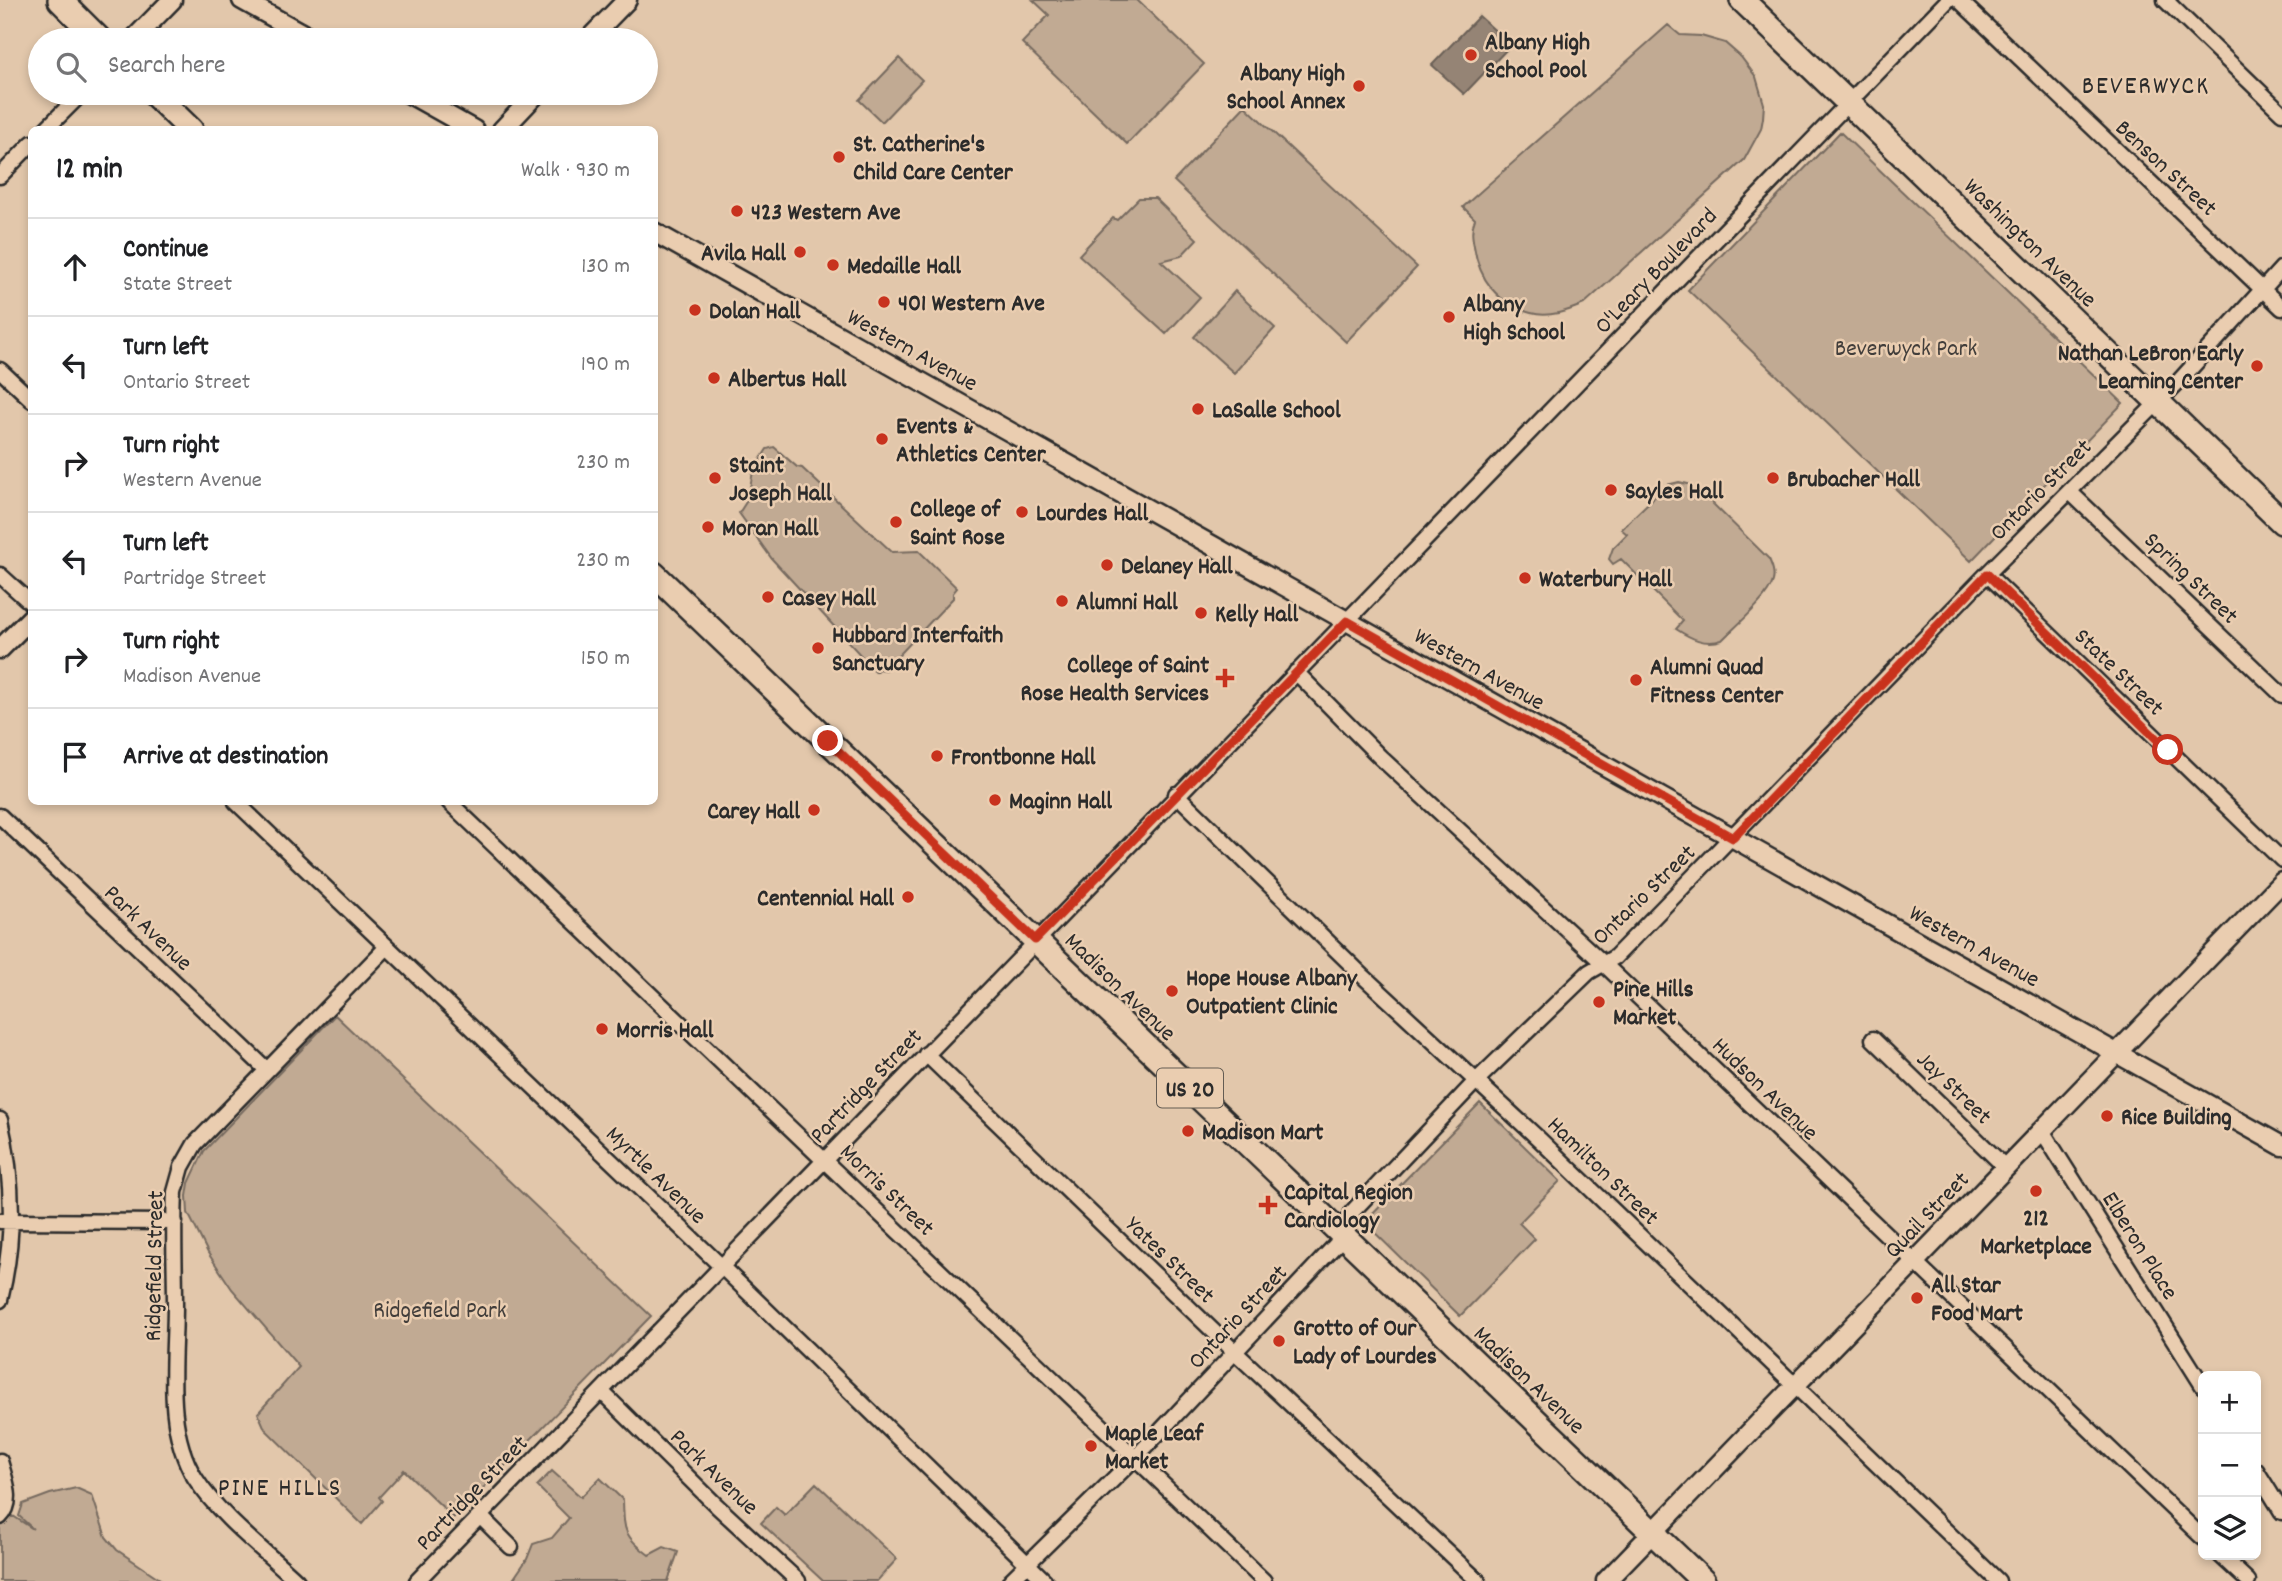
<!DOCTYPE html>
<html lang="en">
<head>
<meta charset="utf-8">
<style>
	:root { --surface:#fff; --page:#f6f6f6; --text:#202124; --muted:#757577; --line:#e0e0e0 }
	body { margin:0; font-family:Dekko,sans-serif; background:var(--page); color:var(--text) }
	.controls { position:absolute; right:21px; bottom:21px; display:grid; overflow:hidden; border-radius:10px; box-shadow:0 4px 10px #0003 }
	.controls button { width:63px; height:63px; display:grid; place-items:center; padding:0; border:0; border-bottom:2px solid var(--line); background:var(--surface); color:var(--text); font:35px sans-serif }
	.stop { position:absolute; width:21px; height:21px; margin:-16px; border:5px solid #c8321e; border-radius:50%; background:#fff }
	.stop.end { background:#c8321e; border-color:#fff; box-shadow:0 2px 7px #0008 }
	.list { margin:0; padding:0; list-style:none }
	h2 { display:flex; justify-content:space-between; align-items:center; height:91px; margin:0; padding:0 28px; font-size:30px }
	h2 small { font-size:23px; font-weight:400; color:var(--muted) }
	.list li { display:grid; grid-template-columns:46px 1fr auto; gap:21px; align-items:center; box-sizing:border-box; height:98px; padding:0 28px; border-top:2px solid var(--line) }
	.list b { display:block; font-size:26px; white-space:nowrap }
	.list p { margin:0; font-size:23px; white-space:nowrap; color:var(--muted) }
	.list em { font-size:23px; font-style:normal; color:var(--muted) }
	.icon { flex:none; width:38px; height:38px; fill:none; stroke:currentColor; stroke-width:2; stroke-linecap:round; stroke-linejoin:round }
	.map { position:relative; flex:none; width:2282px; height:1581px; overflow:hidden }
	.search { position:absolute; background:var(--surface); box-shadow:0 4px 10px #0003; left:28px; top:28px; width:630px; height:77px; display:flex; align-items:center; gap:18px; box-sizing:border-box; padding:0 24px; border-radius:38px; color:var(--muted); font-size:26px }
	.panel { position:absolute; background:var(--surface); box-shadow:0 4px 10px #0003; left:28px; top:126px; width:630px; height:679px; border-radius:10px }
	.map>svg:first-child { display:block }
	.green { fill:#c1aa93; stroke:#766a5f; stroke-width:2 }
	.water { fill:#958475; stroke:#6b6057; stroke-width:2 }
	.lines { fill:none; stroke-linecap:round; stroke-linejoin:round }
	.minor-casing { stroke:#2b2b2b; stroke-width:19 }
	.tertiary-casing { stroke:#2b2b2b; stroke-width:23 }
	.primary-casing { stroke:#2b2b2b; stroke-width:28 }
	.minor { stroke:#eacdb0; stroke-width:14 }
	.tertiary { stroke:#eacdb0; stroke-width:18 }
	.primary { stroke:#eacdb0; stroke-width:23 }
	.route { stroke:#c8321e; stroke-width:9 }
	.poi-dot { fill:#c8321e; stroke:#eacdb0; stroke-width:2.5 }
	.labels { text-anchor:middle; stroke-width:5; stroke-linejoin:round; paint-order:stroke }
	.shield { fill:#eacdb0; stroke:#645c53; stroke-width:2 }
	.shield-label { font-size:23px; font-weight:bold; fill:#2b2b2b }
	.poi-label { font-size:24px; font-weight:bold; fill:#2b2b2b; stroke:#eacdb0; text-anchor:start }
	.street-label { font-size:24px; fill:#2b2b2b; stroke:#eacdb0 }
	.park-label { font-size:24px; fill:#423e3b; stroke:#eacdb0 }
	.neighbourhood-label { font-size:26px; letter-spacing:2px; fill:#2b2b2b; stroke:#eacdb0 }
</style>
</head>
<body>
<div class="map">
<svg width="2282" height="1581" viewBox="0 0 2282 1581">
	<rect width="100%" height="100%" fill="#e2c7ab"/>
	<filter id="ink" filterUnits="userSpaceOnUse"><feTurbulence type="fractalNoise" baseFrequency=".0143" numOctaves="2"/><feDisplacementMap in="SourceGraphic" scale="14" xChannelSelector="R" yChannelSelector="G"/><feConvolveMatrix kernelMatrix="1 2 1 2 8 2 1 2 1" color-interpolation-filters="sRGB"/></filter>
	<g filter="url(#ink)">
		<path class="green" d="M1033,0H1137L1204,64L1127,144L1022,43L1049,15Z
			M1668,25L1680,35L1701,36L1725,43L1741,57L1756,77L1764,104L1763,118L1761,129L1744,160L1584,304C1568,311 1549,318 1531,313C1497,304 1479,279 1474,246C1472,236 1471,229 1475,219L1463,207Z
			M899,58L922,80L882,122L859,100Z
			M1245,106L1417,267L1346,342L1174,181Z
			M1840,132L2123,403L1971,561L1688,290Z
			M1139,198H1155L1197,239L1181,256L1161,261L1200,297L1166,334L1079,255L1113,218L1117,220Z
			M1235,291L1275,328L1234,373L1194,337Z
			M774,447L797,467L802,468L892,552L919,551L957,588L953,593V598L885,670L878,669L876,672L772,559L739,513L748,499L753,471L767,449Z
			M1679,482L1688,484L1701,492L1769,559C1772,566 1775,573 1773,581C1769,598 1735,627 1722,640C1705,646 1690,638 1676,629L1683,621L1621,559L1613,564L1609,559L1613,548L1627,534L1621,529L1667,485Z
			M335,1015L651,1316L454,1518L404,1470L379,1497L382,1501L362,1524L265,1429L258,1413L299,1367L232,1289L208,1253L188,1213L187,1196L189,1183L204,1151Z
			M1480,1103L1560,1181L1519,1223L1535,1239L1460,1316L1364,1222Z
			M552,1471L581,1497L600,1478L623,1500C624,1530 623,1536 649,1555L664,1547L678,1552L668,1581H512L527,1559L533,1544L552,1538L569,1518L537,1486Z
			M816,1483L897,1559L877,1581H823L761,1523L776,1507L785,1515Z
			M76,1488L92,1495L106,1537L117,1550L163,1581H0V1525L13,1516L33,1529L19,1516L23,1504L50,1494Z"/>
		<path class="water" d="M1479,16L1511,45L1464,94L1432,65Z"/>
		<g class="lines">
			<g class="minor-casing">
				<path id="minor" d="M1959,0L2282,308
					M2165,0L2282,113
					M45,130L82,93
					M0,176L32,143
					M0,370L32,400
					M2070,492L2282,695
					M1987,574L2282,860
					M0,575L32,604
					M1296,672L1380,757L1604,964L2203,1538
					M1176,794L1364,977L1540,1140L1998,1581
					M236,802L722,1267L1045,1581
					M449,802L1264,1581
					M0,816L267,1070
					M1873,1039L2005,1167
					M926,1054L1236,1353L1478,1581
					M0,1120C14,1180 15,1240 0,1300
					M2041,1129L2203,1386
					M0,1221L175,1222
					M601,1391L717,1506L798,1581
					M0,1461C5,1480 15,1502 0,1517
					M2256,1470L2282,1512
					M480,1516L511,1547
					M2220,1555L2248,1581
					M297,1581C264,1550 219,1516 195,1478C164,1428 175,1361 175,1305C175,1267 173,1230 175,1192L182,1167L195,1144L387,947
					M417,1581C927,1054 1436,526 1948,0
					M1010,1581L1136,1457L1344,1236L1352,1212L1477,1080L1589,972L1615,957L1987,574L2180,380L2282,268"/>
			</g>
			<g class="tertiary-casing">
				<path id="tertiary" d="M242,0L314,40
					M133,40L172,0
					M588,40L627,0
					M408,93L474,130
					M502,130L537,93
					M654,232L2282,1146
					M0,649L32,617
					M1606,1581L2282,882"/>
			</g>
			<g class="primary-casing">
				<path id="primary" d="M60,0L100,40
					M1742,0L2282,522
					M153,93L191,130
					M654,574L1703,1581"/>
			</g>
			<use href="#minor" class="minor"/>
			<use href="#tertiary" class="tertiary"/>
			<use href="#primary" class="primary"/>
		</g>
	</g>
	<g class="lines" filter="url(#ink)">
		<path class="route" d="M828,741L1035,940L1347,621L1733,838L1987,574L2168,750"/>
	</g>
	<g class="poi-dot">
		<circle cx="1471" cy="55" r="7"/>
		<circle cx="1359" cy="86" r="7"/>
		<circle cx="839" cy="157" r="7"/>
		<circle cx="737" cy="211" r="7"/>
		<circle cx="800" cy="252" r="7"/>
		<circle cx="833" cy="265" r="7"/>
		<circle cx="884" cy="302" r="7"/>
		<circle cx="695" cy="310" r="7"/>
		<circle cx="1449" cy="317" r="7"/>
		<circle cx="2257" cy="366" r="7"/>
		<circle cx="714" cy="378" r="7"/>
		<circle cx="1198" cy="409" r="7"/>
		<circle cx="882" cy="439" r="7"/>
		<circle cx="715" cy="478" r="7"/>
		<circle cx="1773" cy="478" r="7"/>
		<circle cx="1611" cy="490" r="7"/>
		<circle cx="1022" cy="512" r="7"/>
		<circle cx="896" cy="522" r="7"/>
		<circle cx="708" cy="527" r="7"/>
		<circle cx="1107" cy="565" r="7"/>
		<circle cx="1525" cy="578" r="7"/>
		<circle cx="768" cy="597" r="7"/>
		<circle cx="1062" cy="601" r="7"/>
		<circle cx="1201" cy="613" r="7"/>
		<circle cx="818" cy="648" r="7"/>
		<path d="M1221.5 667.5h7v7h7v7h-7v7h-7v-7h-7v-7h7z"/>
		<circle cx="1636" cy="680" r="7"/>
		<circle cx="937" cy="756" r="7"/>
		<circle cx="995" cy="800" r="7"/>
		<circle cx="814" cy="810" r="7"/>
		<circle cx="908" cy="897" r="7"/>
		<circle cx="1172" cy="991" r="7"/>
		<circle cx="1599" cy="1002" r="7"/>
		<circle cx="602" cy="1029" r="7"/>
		<circle cx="2107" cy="1116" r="7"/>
		<circle cx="1188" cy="1131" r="7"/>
		<circle cx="2036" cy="1191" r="7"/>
		<path d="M1264.5 1194.5h7v7h7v7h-7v7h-7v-7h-7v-7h7z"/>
		<circle cx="1917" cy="1298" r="7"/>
		<circle cx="1279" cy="1341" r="7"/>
		<circle cx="1091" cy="1446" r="7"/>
	</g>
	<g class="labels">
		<rect class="shield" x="1157" y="1068.5" width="66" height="39" rx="5"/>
		<g class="shield-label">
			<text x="1190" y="1096">US 20</text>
		</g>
		<g class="poi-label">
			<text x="1485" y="49">Albany High<tspan x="1485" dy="28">School Pool</tspan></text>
			<text x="1345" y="80" text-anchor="end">Albany High<tspan x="1345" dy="28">School Annex</tspan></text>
			<text x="853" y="151">St. Catherine's<tspan x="853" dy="28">Child Care Center</tspan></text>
			<text x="751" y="219">423 Western Ave</text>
			<text x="786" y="260" text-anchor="end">Avila Hall</text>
			<text x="847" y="273">Medaille Hall</text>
			<text x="898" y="310">401 Western Ave</text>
			<text x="1463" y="311">Albany<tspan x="1463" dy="28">High School</tspan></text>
			<text x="709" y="318">Dolan Hall</text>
			<text x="2243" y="360" text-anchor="end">Nathan LeBron Early<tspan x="2243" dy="28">Learning Center</tspan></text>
			<text x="728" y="386">Albertus Hall</text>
			<text x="1212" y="417">LaSalle School</text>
			<text x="896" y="433">Events &amp;<tspan x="896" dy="28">Athletics Center</tspan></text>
			<text x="729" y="472">Staint<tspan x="729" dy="28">Joseph Hall</tspan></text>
			<text x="1787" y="486">Brubacher Hall</text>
			<text x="1625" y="498">Sayles Hall</text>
			<text x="910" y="516">College of<tspan x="910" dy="28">Saint Rose</tspan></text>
			<text x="1036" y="520">Lourdes Hall</text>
			<text x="722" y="535">Moran Hall</text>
			<text x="1121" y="573">Delaney Hall</text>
			<text x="1539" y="586">Waterbury Hall</text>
			<text x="782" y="605">Casey Hall</text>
			<text x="1076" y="609">Alumni Hall</text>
			<text x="1215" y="621">Kelly Hall</text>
			<text x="832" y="642">Hubbard Interfaith<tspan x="832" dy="28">Sanctuary</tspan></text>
			<text x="1209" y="672" text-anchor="end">College of Saint<tspan x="1209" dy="28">Rose Health Services</tspan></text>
			<text x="1650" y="674">Alumni Quad<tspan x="1650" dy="28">Fitness Center</tspan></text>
			<text x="951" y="764">Frontbonne Hall</text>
			<text x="1009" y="808">Maginn Hall</text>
			<text x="800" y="818" text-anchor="end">Carey Hall</text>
			<text x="894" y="905" text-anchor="end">Centennial Hall</text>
			<text x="1186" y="985">Hope House Albany<tspan x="1186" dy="28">Outpatient Clinic</tspan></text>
			<text x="1613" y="996">Pine Hills<tspan x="1613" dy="28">Market</tspan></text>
			<text x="616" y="1037">Morris Hall</text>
			<text x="2121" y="1124">Rice Building</text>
			<text x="1202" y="1139">Madison Mart</text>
			<text x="1284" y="1199">Capital Region<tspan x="1284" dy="28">Cardiology</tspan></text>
			<text x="2036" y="1225" text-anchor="middle">212<tspan x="2036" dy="28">Marketplace</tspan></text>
			<text x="1931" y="1292">All Star<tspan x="1931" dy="28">Food Mart</tspan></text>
			<text x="1293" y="1335">Grotto of Our<tspan x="1293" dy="28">Lady of Lourdes</tspan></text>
			<text x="1105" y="1440">Maple Leaf<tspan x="1105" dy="28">Market</tspan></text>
		</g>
		<g class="street-label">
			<text transform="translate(2167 167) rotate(43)" y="8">Benson Street</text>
			<text transform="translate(2031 242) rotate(44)" y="8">Washington Avenue</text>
			<text transform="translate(1655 270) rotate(-46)" y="8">O'Leary Boulevard</text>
			<text transform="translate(913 349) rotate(29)" y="8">Western Avenue</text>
			<text transform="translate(2040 489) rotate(-45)" y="8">Ontario Street</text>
			<text transform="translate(2192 577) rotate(44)" y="8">Spring Street</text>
			<text transform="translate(1480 668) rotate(29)" y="8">Western Avenue</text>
			<text transform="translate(2120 671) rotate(44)" y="8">State Street</text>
			<text transform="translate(1643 894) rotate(-44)" y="8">Ontario Street</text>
			<text transform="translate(149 927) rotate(44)" y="8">Park Avenue</text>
			<text transform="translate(1975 945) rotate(29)" y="8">Western Avenue</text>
			<text transform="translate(1121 986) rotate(44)" y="8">Madison Avenue</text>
			<text transform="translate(865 1085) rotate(-46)" y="8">Partridge Street</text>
			<text transform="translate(1955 1087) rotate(44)" y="8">Jay Street</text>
			<text transform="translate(1766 1088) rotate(44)" y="8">Hudson Avenue</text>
			<text transform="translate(1604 1170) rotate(44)" y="8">Hamilton Street</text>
			<text transform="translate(657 1174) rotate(44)" y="8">Myrtle Avenue</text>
			<text transform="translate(888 1189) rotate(44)" y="8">Morris Street</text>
			<text transform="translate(1926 1214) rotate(-46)" y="8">Quail Street</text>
			<text transform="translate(2141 1245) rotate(58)" y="8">Elberon Place</text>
			<text transform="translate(1171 1259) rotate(44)" y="8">Yates Street</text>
			<text transform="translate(153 1266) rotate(-89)" y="8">Ridgefield Street</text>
			<text transform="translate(1237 1316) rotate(-47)" y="8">Ontario Street</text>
			<text transform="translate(1530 1379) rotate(44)" y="8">Madison Avenue</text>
			<text transform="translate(715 1471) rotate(44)" y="8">Park Avenue</text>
			<text transform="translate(471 1492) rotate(-46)" y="8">Partridge Street</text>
		</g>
		<g class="park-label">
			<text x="1906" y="355">Beverwyck Park</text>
			<text x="440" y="1317">Ridgefield Park</text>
		</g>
		<g class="neighbourhood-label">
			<text x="2146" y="93">BEVERWYCK</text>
			<text x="280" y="1495">PINE HILLS</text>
		</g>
	</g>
</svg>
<div class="controls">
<button>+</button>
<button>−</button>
<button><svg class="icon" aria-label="layers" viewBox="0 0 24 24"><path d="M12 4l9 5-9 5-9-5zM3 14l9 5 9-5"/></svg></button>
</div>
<div class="stop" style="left:2168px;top:750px"></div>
<div class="stop end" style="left:828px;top:741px"></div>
<div class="search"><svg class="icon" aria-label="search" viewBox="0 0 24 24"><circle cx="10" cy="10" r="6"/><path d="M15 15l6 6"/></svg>Search here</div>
<section class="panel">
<h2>12 min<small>Walk · 930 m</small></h2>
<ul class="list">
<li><svg class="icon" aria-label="ahead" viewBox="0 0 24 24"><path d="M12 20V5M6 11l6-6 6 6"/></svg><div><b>Continue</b><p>State Street</p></div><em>130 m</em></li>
<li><svg class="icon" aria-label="left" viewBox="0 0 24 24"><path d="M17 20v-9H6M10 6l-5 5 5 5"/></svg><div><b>Turn left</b><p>Ontario Street</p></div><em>190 m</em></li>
<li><svg class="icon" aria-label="right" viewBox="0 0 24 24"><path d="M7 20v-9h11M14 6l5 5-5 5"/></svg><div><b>Turn right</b><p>Western Avenue</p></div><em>230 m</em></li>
<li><svg class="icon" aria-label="left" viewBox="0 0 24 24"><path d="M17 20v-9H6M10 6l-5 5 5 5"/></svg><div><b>Turn left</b><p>Partridge Street</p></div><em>230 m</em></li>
<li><svg class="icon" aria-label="right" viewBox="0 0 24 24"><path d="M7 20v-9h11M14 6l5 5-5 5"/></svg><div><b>Turn right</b><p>Madison Avenue</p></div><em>150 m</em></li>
<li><svg class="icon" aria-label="arrive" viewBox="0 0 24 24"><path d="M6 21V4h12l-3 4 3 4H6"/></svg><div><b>Arrive at destination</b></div></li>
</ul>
</section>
</div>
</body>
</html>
